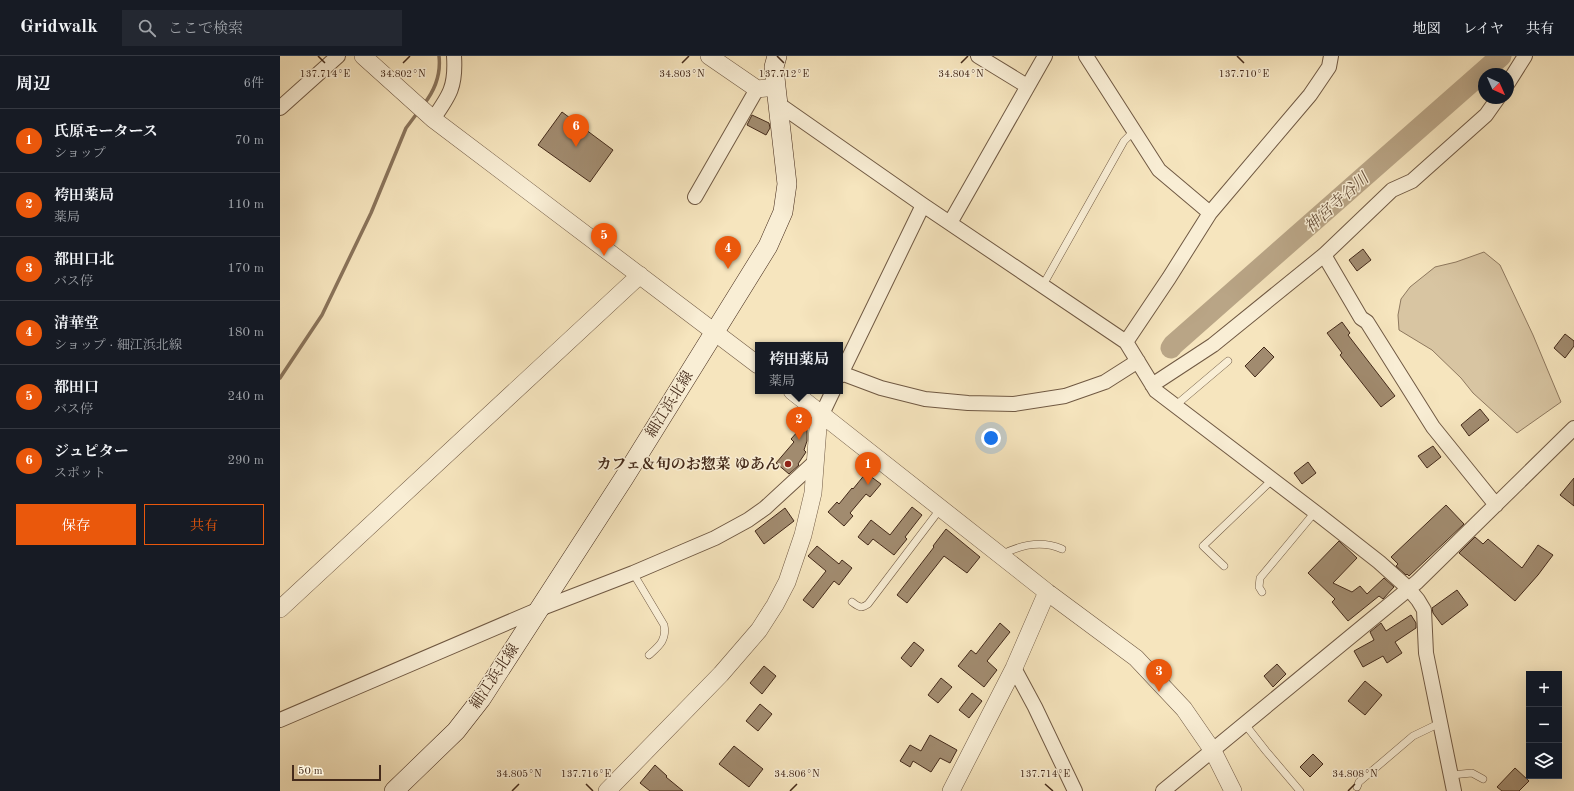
<!DOCTYPE html>
<html lang="ja">
<head>
<meta charset="utf-8">
<style>
	:root { --surface:#171b24; --page:#242831; --text:#f1f3f6; --muted:#9ea1a6; --line:#363941; --accent:#ea580c }
	body { margin:0; font-family:"Old Standard TT","Noto Serif JP",serif; background:var(--page); color:var(--text) }
	.controls { position:absolute; right:12px; bottom:12px; display:grid; overflow:hidden; border-radius:0px; box-shadow:0 4px 16px #0002 }
	.controls button { width:36px; height:36px; display:grid; place-items:center; padding:0; border:0; border-bottom:1px solid var(--line); background:var(--surface); color:var(--text); font:20px sans-serif }
	.compass { position:absolute; left:1198px; top:12px; width:36px; height:36px; border-radius:50%; background:var(--surface); box-shadow:0 4px 16px #0002; rotate:135deg }
	.scale { position:absolute; left:12px; bottom:10px; width:89px; box-sizing:border-box; padding-left:4px; border:2px solid #442a1a; border-top:0; font-size:11px; line-height:14px; white-space:nowrap; color:#442a1a; -webkit-text-stroke:3px #f9eed5; paint-order:stroke }
	.you { position:absolute; left:711px; top:382px; width:14px; height:14px; margin:-10px; border:3px solid #fff; border-radius:50%; background:#1a73e8; box-shadow:0 0 0 6px #1a73e833 }
	.badge { display:grid; place-items:center; width:26px; height:26px; border-radius:50%; background:var(--accent); color:#fff; font-size:13px; font-weight:700 }
	.pin { position:absolute; translate:-50% -33px; filter:drop-shadow(0 1px 2px #0008) }
	.pin::after { content:''; position:absolute; top:21px; width:14px; height:12px; background:inherit; clip-path:polygon(0 0,100% 0,50% 100%) }
	.popup { position:absolute; left:475px; top:286px; width:88px; height:52px; box-sizing:border-box; display:grid; place-content:center; border-radius:0px; background:var(--surface); filter:drop-shadow(0 1px 3px #0005); font-size:13px; white-space:nowrap; color:var(--muted) }
	.popup b { font-size:15px; color:var(--text) }
	.popup::after { content:''; position:absolute; left:50%; top:100%; margin-left:-8px; border:8px solid transparent; border-top-color:var(--surface) }
	.list { margin:0; padding:0; list-style:none }
	h2 { display:flex; justify-content:space-between; align-items:center; height:52px; margin:0; padding:0 16px; font-size:17px }
	h2 small { font-size:13px; font-weight:400; color:var(--muted) }
	.list li { display:grid; grid-template-columns:26px 1fr auto; gap:12px; align-items:center; box-sizing:border-box; height:64px; padding:0 16px; border-top:1px solid var(--line) }
	.list b { display:block; font-size:15px; white-space:nowrap }
	.list p { margin:0; font-size:13px; white-space:nowrap; color:var(--muted) }
	.list em { font-size:13px; font-style:normal; color:var(--muted) }
	.actions { display:flex; gap:8px; padding:12px 16px }
	.actions a { flex:1; padding:9px 0; border:1px solid var(--accent); border-radius:0px; text-align:center; font-size:14px; color:var(--accent) }
	.actions .main { background:var(--accent); color:#fff }
	.icon { flex:none; width:22px; height:22px; fill:none; stroke:currentColor; stroke-width:2; stroke-linecap:round; stroke-linejoin:round }
	.map { position:relative; flex:none; width:1294px; height:735px; overflow:hidden }
	header { display:flex; align-items:center; gap:24px; box-sizing:border-box; height:56px; padding:0 20px; background:var(--surface); border-bottom:1px solid var(--line) }
	header strong { font-size:19px }
	nav { display:flex; gap:22px; margin-inline-start:auto; font-size:14px }
	.search { width:280px; height:36px; background:var(--page); display:flex; align-items:center; gap:10px; box-sizing:border-box; padding:0 14px; border-radius:0px; color:var(--muted); font-size:15px }
	main { display:flex }
	aside { flex:1; background:var(--surface) }
	.map>svg:first-child { display:block }
	.green { fill:#d8c5a2; stroke:#8e785e }
	.lines { fill:none; stroke-linecap:round; stroke-linejoin:round }
	.stream { stroke:#8a745b; stroke-width:3.5 }
	.river { stroke:#b9a586; stroke-width:21 }
	.building { fill:#a18b6f; stroke:#442a1a }
	.service-casing { stroke:#705943; stroke-width:8 }
	.minor-casing { stroke:#705943; stroke-width:16 }
	.tertiary-casing { stroke:#705943; stroke-width:18 }
	.secondary-casing { stroke:#442a1a; stroke-width:20 }
	.service { stroke:#f9eed5; stroke-width:7 }
	.minor { stroke:#f9eed5; stroke-width:14 }
	.tertiary { stroke:#f9eed5; stroke-width:17 }
	.secondary { stroke:#f9eed5; stroke-width:19 }
	.ticks { fill:none; stroke:#442a1a; stroke-width:1.5 }
	.poi-dot { fill:#8f2418; stroke:#f9eed5; stroke-width:1.5 }
	.labels { text-anchor:middle; stroke-width:3; stroke-linejoin:round; paint-order:stroke }
	.street-label { font-size:15px; fill:#442a1a; stroke:#f9eed5 }
	.poi-label { font-size:15px; font-weight:bold; fill:#442a1a; stroke:#f9eed5; text-anchor:end }
	.water-label { font-size:16px; font-style:italic; fill:#674f3a; stroke:#f9eed5 }
	.ticks-label { font-size:10px; text-anchor:middle; fill:#442a1a; stroke:#f9eed5; stroke-width:3; stroke-linejoin:round; paint-order:stroke }
</style>
</head>
<body>
<header>
<strong>Gridwalk</strong>
<div class="search"><svg class="icon" aria-label="search" viewBox="0 0 24 24"><circle cx="10" cy="10" r="6"/><path d="M15 15l6 6"/></svg>ここで検索</div>
<nav><a>地図</a><a>レイヤ</a><a>共有</a></nav>
</header>
<main>
<aside>
<h2>周辺<small>6件</small></h2>
<ul class="list">
<li><span class="badge">1</span><div><b>氏原モータース</b><p>ショップ</p></div><em>70 m</em></li>
<li><span class="badge">2</span><div><b>袴田薬局</b><p>薬局</p></div><em>110 m</em></li>
<li><span class="badge">3</span><div><b>都田口北</b><p>バス停</p></div><em>170 m</em></li>
<li><span class="badge">4</span><div><b>清華堂</b><p>ショップ · 細江浜北線</p></div><em>180 m</em></li>
<li><span class="badge">5</span><div><b>都田口</b><p>バス停</p></div><em>240 m</em></li>
<li><span class="badge">6</span><div><b>ジュピター</b><p>スポット</p></div><em>290 m</em></li>
</ul>
<div class="actions"><a class="main">保存</a><a>共有</a></div>
</aside>
<div class="map">
<svg width="1294" height="735" viewBox="0 0 1294 735">
	<rect width="100%" height="100%" fill="#f6e5be"/>
	<filter id="stains"><feTurbulence type="fractalNoise" baseFrequency=".005" numOctaves="4"/><feColorMatrix values="0 0 0 0 .2 0 0 0 0 .09 0 0 0 0 .02 0 0 0 .5 -.17"/></filter>
	<radialGradient id="worn" r=".72"><stop offset=".6" stop-color="#630" stop-opacity="0"/><stop offset="1" stop-color="#630" stop-opacity=".3"/></radialGradient>
	<path class="green" d="M1204,196L1220,209L1253,279L1281,346L1237,377L1193,337L1181,322L1152,294L1119,274L1118,259L1121,243L1130,231L1155,211L1176,206Z"/>
	<g class="lines">
		<path class="stream" d="M144,48C155,34 161,18 159,0
			M0,322L42,259L91,157L126,72L138,56"/>
		<path class="river" d="M891,292L893,289L1221,0"/>
	</g>
	<path class="building" d="M282,56L333,94L310,126L258,89Z
		M472,59L489,67L490,72L486,79L467,69Z
		M1083,193L1091,204L1077,215L1069,204Z
		M1062,266L1070,277L1068,279L1115,340L1101,351L1060,299L1062,297L1047,277Z
		M1285,278L1294,285V290L1285,302L1274,292Z
		M984,291L994,301L975,321L965,310Z
		M1200,353L1209,364L1189,380L1181,369Z
		M527,365V385L524,394L526,396L518,408L519,409L509,418L496,407L514,386L511,383Z
		M1153,390L1161,401L1147,412L1138,400Z
		M1028,406L1036,417L1022,428L1014,417Z
		M586,417L601,428L590,441L586,438L570,457L573,460L564,470L548,456L557,446L559,448L572,432L573,433Z
		M1294,422V450L1280,439Z
		M1166,449L1184,468L1129,520L1127,518L1126,519L1116,510L1118,508L1111,501Z
		M632,451L642,459L625,481L627,483L614,499L593,483L588,489L578,481L591,464L610,479Z
		M505,452L514,465L484,488L475,475Z
		M666,473L700,501L687,517L664,500L627,547L617,539L654,491L653,490Z
		M1195,481L1203,488L1208,483L1242,512L1258,489L1273,499L1258,519L1235,545L1179,497Z
		M1059,485L1077,502L1053,527L1072,536L1080,530L1087,538L1104,522L1114,531L1103,543L1099,540L1068,565L1052,546L1055,543L1028,517Z
		M537,490L559,508L562,504L572,512L559,529L554,525L533,552L523,544L546,515L528,500Z
		M1177,534L1188,549L1162,569L1153,557L1152,552Z
		M1131,559L1136,567V572L1115,586L1122,597L1107,607L1103,600L1083,611L1074,595L1094,584L1090,576L1101,567L1106,575Z
		M720,567L730,576L707,605L717,614L704,631L678,610L691,594L696,598Z
		M634,586L644,594L631,611L621,602Z
		M997,608L1006,618L993,631L984,620Z
		M484,610L496,620L482,638L470,627Z
		M661,622L672,631L658,647L648,639Z
		M1085,625L1102,639L1085,659L1068,645Z
		M692,637L702,645L689,662L679,654Z
		M480,648L492,658L478,675L466,665Z
		M650,679L677,694L670,707L660,702L651,716L633,705L630,711L620,705L630,689L641,695Z
		M454,690L483,713L469,731L439,708Z
		M1033,698L1043,708L1030,721L1020,711Z
		M375,709L387,720L386,721L403,735H370L360,727Z
		M1235,712L1249,725L1239,735H1222L1217,731Z"/>
	<g class="lines">
		<g class="service-casing">
			<path id="service" d="M763,229L844,85L854,75
				M896,349L948,305
				M721,499C740,489 761,484 782,493
				M944,510L923,490L993,423
				M353,517L384,569C387,584 379,590 369,599
				M982,536L979,531L980,522L1035,456
				M572,546C579,551 581,553 588,548L661,452
				M964,667L986,695L1020,735
				M1171,719L1192,717L1203,723
				M1077,731L1079,726L1133,680L1160,667"/>
		</g>
		<g class="minor-casing">
			<path id="minor" d="M698,0L747,30
				M806,0L879,114L930,157
				M1228,27L1245,0
				M497,47L643,149L846,286L876,335L1035,456L1099,506L1128,532L1138,544L1144,554L1146,597L1174,735
				M0,52L58,0
				M153,63C170,39 176,30 174,0
				M415,141L477,33
				M670,167L765,0
				M1044,199L1081,262L1087,266L1153,371L1216,449
				M846,286L889,222L930,157L1030,39L1049,11L1051,0
				M561,317L601,332L645,343L688,347L734,348L785,340L825,326L858,305
				M560,320L643,149
				M872,329L933,289L1044,199L1112,134L1132,125L1206,59L1218,42
				M542,358L553,335
				M734,612L755,651L795,735
				M0,664L257,554L353,517L435,482L468,464L485,452L535,406
				M883,735L1137,526L1294,372"/>
		</g>
		<g class="tertiary-casing">
			<path id="tertiary" d="M83,0L153,63L478,309
				M429,0L477,33L496,31
				M512,335L767,536L856,602L904,653L933,695L953,735
				M0,553L360,219
				M327,735L441,618L479,574L495,549L507,526L523,479L533,437L538,371L542,358
				M671,735L734,612L767,536"/>
		</g>
		<g class="secondary-casing">
			<path id="secondary" d="M114,735L176,675L201,643L344,422L488,190L503,156L507,128L496,31L494,11L497,0"/>
		</g>
		<use href="#service" class="service"/>
		<use href="#minor" class="minor"/>
		<use href="#tertiary" class="tertiary"/>
		<use href="#secondary" class="secondary"/>
	</g>
	<path class="ticks" d="M38,0L45,7M497,0L504,7M957,0L964,7M123,7L130,0M402,7L409,0M681,7L688,0M306,728L313,735M765,728L773,735M232,735L239,728M510,735L517,728M1068,735L1075,728"/>
	<circle class="poi-dot" cx="508" cy="408" r="4"/>
	<g class="labels">
		<g class="street-label">
			<text transform="translate(389 348) rotate(-58)" y="5">細江浜北線</text>
			<text transform="translate(214 620) rotate(-56)" y="5">細江浜北線</text>
		</g>
		<g class="poi-label">
			<text x="500" y="413">カフェ＆旬のお惣菜 ゆあん</text>
		</g>
		<g class="water-label">
			<text transform="translate(1056 146) rotate(-42)" y="6">神宮寺谷川</text>
		</g>
	</g>
	<g class="ticks-label">
		<text x="45" y="21">137.714°E</text>
		<text x="123" y="21">34.802°N</text>
		<text x="402" y="21">34.803°N</text>
		<text x="504" y="21">137.712°E</text>
		<text x="681" y="21">34.804°N</text>
		<text x="964" y="21">137.710°E</text>
		<text x="239" y="721">34.805°N</text>
		<text x="517" y="721">34.806°N</text>
		<text x="765" y="721">137.714°E</text>
		<text x="1075" y="721">34.808°N</text>
		<text x="306" y="721">137.716°E</text>
	</g>
	<rect width="100%" height="100%" filter="url(#stains)"/>
	<rect width="100%" height="100%" fill="url(#worn)"/>
</svg>
<div class="controls">
<button>+</button>
<button>−</button>
<button><svg class="icon" aria-label="layers" viewBox="0 0 24 24"><path d="M12 4l9 5-9 5-9-5zM3 14l9 5 9-5"/></svg></button>
</div>
<svg class="compass" viewBox="-18 -18 36 36"><path d="M0-13l5 13h-10z" fill="#e53935"/><path d="M0 13l5-13h-10z" fill="#9ea1a6"/></svg>
<div class="scale">50 m</div>
<div class="you"></div>
<div class="pin badge" style="left:588px;top:429px">1</div>
<div class="pin badge" style="left:519px;top:384px">2</div>
<div class="popup"><b>袴田薬局</b>薬局</div>
<div class="pin badge" style="left:879px;top:636px">3</div>
<div class="pin badge" style="left:448px;top:213px">4</div>
<div class="pin badge" style="left:324px;top:200px">5</div>
<div class="pin badge" style="left:296px;top:91px">6</div>
</div>
</main>
</body>
</html>
